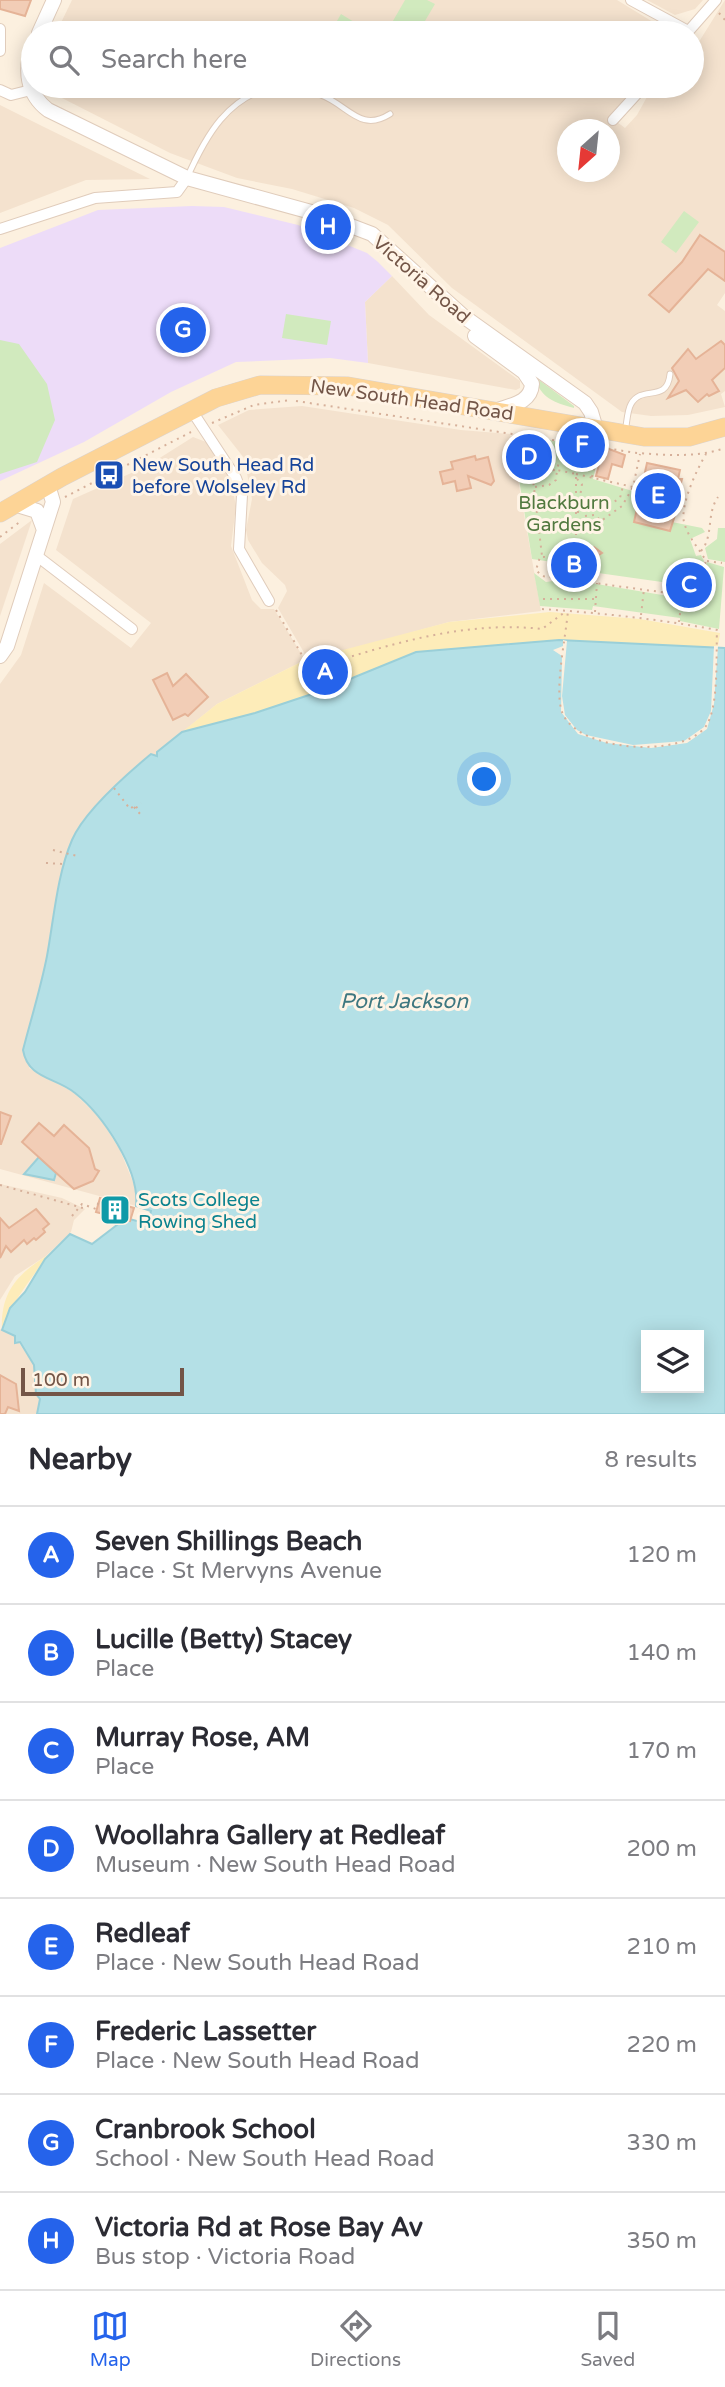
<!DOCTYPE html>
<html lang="en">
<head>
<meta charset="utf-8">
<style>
	:root { --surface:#fff; --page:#f7f7f7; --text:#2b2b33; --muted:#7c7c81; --line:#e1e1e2; --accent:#2563eb }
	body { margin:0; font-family:"Varela Round",sans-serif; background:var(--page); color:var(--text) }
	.controls { position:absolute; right:21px; bottom:21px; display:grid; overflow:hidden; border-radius:0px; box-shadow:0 4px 18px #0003 }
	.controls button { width:63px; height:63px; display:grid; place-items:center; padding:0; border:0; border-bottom:2px solid var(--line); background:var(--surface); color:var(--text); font:35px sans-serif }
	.compass { position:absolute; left:557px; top:119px; width:63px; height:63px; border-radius:50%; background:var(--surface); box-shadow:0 4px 18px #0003; rotate:207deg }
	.scale { position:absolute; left:21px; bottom:18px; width:163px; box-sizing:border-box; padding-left:7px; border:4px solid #735547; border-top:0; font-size:19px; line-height:24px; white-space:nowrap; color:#735547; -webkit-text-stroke:5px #fff4e6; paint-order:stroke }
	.you { position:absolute; left:485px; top:780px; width:24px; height:24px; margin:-18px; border:5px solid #fff; border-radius:50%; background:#1a73e8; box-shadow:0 0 0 10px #1a73e833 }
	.badge { display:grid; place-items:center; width:46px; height:46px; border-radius:50%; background:var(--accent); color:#fff; font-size:23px; font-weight:700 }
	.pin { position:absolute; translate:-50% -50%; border:4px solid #fff; box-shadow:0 2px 7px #0006 }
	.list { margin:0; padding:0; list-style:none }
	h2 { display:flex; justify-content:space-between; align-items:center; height:91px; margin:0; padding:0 28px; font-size:30px }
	h2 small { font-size:23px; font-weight:400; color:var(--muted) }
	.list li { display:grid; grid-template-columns:46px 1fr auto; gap:21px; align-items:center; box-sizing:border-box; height:98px; padding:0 28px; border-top:2px solid var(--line) }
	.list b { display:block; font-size:26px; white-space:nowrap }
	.list p { margin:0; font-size:23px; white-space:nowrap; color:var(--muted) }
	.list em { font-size:23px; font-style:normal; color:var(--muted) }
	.icon { flex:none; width:38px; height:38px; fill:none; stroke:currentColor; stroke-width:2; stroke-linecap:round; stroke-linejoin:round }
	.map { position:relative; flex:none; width:725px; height:1414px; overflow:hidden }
	.search { position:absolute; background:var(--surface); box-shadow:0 4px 18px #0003; left:21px; right:21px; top:21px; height:77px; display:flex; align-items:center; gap:18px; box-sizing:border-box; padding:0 24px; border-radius:38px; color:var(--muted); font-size:26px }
	.sheet { height:875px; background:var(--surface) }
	nav { display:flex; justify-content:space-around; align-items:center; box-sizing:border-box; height:98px; border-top:2px solid var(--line); background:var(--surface); font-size:19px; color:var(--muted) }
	nav a { display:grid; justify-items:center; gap:4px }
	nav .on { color:var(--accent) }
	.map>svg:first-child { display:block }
	.residential { fill:#f4e2ce; fill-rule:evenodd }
	.education { fill:#eddcf8 }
	.green { fill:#d1eabe }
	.sand { fill:#fdecb9 }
	.water { fill:#b4e0e6; stroke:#9acfd8; stroke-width:2; fill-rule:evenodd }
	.pier { fill:#fcf0df }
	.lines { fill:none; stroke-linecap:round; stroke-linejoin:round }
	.stream { stroke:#9acfd8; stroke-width:3.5 }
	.building { fill:#f2cdb6; stroke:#e5b397; stroke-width:2 }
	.service-casing { stroke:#e0ccbb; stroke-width:7 }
	.minor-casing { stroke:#e0ccbb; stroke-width:12 }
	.tertiary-casing { stroke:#e0ccbb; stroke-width:16 }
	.primary-casing { stroke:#dbd3cf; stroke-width:19 }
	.path { stroke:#d6b09a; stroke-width:2; stroke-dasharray:2 5; stroke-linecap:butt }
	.service { stroke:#fff; stroke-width:5 }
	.minor { stroke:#fff; stroke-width:10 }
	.tertiary { stroke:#fff; stroke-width:14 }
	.primary { stroke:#fdd496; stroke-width:18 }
	.labels { text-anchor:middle; stroke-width:6; stroke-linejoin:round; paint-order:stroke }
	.street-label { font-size:19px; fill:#735547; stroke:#fff4e6 }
	.transit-label { font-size:19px; fill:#164399; stroke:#fff4e6; text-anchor:start }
	.park-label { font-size:19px; fill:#51793f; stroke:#fff4e6 }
	.culture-label { font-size:19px; fill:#0d838f; stroke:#fff4e6; text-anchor:start }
	.water-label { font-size:21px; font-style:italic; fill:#3e7780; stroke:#fff4e6 }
</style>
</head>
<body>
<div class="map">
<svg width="725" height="1414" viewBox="0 0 725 1414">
	<rect width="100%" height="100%" fill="#fcf0df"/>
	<path class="residential" d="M72,0H617L671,33H56Z
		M647,0H703L695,9L675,15Z
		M725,0V293L717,305L725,311V391L721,394L725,407L688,415L651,416L622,412L452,288L388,225L354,208L292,189L237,178L170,153L58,96L49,86H636L609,116L625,128L637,115L653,86H692V53ZM568,130H610V172H568Z
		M0,105L42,126L150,179L86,180L0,213Z
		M392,276L429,315L520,381V388L516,390L368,363L365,302Z
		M302,406L461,430L510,434L541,611L449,622L309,661L278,608L287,591L285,585L262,563L248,540L246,530L252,499L244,458L218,425L249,410Z
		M193,437L206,442L230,477L236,506L231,546L252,600L261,609H274L305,660L217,704L158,752L157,756L150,754L83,820L71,841L61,878L29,1068L73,1092L100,1118L120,1150L137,1192L136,1206L0,1169V684L21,655L44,583L131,648L151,623L56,550L73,499L147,466Z
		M32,520L0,616V544Z
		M0,1184L62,1198L85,1209L74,1220L71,1232L46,1256L15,1276L0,1300Z
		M0,1329L15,1337L34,1365L40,1399L37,1414H0Z"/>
	<path class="education" d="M192,206L224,207L298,225L367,253L378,262L392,276L365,302L368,363L330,358L236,362L171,392L84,442L0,481V248L98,210Z"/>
	<path class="green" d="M405,0H427L435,4L418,33H386Z
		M341,14L372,33H330Z
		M684,211L699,222L676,253L661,242Z
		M286,314L331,321L327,345L282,338Z
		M0,340L19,344L47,384L55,420L37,462L0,474Z
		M535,377L574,406V408C555,403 540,398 535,377Z
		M540,438L600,450L593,479L639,493L635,522L670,531L672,522L702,528L705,532L690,539L696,556L701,555L704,561L701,569L691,570L689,582L670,576L669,583L577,570L576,577L551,573L552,562L532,559L518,473L526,480L542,478L546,468Z
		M718,528H725V562L708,559L705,548L717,539Z
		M707,562L724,567L719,629L680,621V618L593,606L592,610L540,606L534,573L546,582L567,579L680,598L685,593L693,594V582L697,579L694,578V574L703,573Z"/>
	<path class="sand" d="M550,612L640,619L720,633L718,646L340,684L255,713L182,732L217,704L305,660L449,622Z
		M48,1255C32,1278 10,1304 2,1330C0,1291 19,1273 48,1255Z"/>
	<path class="water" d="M559,640L725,648V1414H37L40,1399L36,1394L34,1365L20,1342L15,1343V1336L2,1330L10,1308L25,1292L45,1259L70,1234L92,1244L126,1218L148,1224L151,1211L136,1206C140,1170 103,1115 75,1093C55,1077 28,1079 23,1050C31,1019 41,987 47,956C54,918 57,875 72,840C84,812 127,774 151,754L157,756V752L182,732L255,713L318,692L416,652ZM646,1335H699V1388H646Z
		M39,1157L56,1173L54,1180L24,1174Z"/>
	<path class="pier" d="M563,640L567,641L562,696L565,715L577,730L586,735L633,745L684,741L704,727L711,711L714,646H718L714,704L707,729L687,743L651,748L607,743L578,734L561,712L562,656L553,650L563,646Z"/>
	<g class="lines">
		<path class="stream" d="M309,663L318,692"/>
	</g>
	<path class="building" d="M0,0H31L25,16L0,9Z
		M700,235L725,252V281L708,269L669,312L649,295L682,262Z
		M721,341L725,345V368L712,380L719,391L709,396L707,394L698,402L686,390L668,398L679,381L672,368L688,349L696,359Z
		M540,438L546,468L542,478L526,480L518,473L513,444Z
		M609,449L625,455L622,467L612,464L608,479L596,476L603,450Z
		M475,456L476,460L488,457L494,481L491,485L468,476L471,488L457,491L455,481L443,484L440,472L453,469L451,462Z
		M647,463L680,470L678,479H682L677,499H680L670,531L634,522Z
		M594,547L602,553L580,567V553Z
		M670,576L682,578L680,593L665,591Z
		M167,673L173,686L186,674L208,697L188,716L185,714L173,720L153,680Z
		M0,1112L11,1116L1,1144H0Z
		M39,1123L54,1136L64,1125L89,1148L95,1169L99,1171L93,1181L74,1189L22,1142Z
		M100,1198L134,1208L130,1221L96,1212Z
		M36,1209L49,1224L43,1229L45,1232L36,1240L34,1238L27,1244L24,1240L11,1252L6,1246L0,1258V1218L9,1228Z
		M0,1375L16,1384L19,1411L8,1407L5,1414H0Z"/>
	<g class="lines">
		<g class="service-casing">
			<path id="service" d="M278,86C292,87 307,90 321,95C348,105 360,133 390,114
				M187,178C206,135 228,96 276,86
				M625,432C627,423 627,411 631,404C642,384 667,404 670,374"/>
		</g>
		<g class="minor-casing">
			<path id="minor" d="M631,0L688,31
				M0,29V51
				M687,33L716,0
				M0,90L11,95L31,90
				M613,120L644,86
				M0,229L95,198L177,192L187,178
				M192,411L236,478L242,495L239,549L269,601
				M37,556L132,629"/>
		</g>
		<g class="tertiary-casing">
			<path id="tertiary" d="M39,33L54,0
				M33,46C24,70 27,94 48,110L187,178L322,215L372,234L463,316L585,403L591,412L596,429
				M475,336L524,372L532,384C531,403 511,405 495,411
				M14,504L37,511L44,530
				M0,656L7,646L53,502L48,485"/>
		</g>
		<g class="primary-casing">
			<path id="primary" d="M0,513L62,477L216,398L260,385L348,386L644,437H689L725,427"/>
		</g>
		<path class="path" d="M719,13L725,20
			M296,401L637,453C667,455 696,458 725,448
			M212,423L254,405L290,400
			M557,440L597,450
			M576,474L633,487L640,454
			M592,477L597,455
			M577,479L582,484L580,497L584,507
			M535,487L549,485L556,480L557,470L532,471L542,556
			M65,497L191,432
			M578,513V509L609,505L620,498L623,486
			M585,516L595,515L601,521L622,506L633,487
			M0,537L21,521
			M701,551C714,536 706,514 718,497
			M576,556V474L557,470L562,450L597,454L598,451
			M580,556L540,557L536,570L542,576L683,595
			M707,561L722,563
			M683,583L691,584
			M543,599H596
			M542,609C601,613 659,619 717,630C716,654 719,707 706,726C683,759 576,752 562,712C554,689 566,637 568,610
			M276,610L310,669C386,646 462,620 542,629L565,612
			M595,612L597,583
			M641,615L644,589
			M679,622L683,588L691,589L693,572H702L706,561C699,548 688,538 684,522C680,505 697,469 706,454
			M114,788L130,809L136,804
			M134,807L141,815
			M136,808L141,803
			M53,850L77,856
			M46,863L63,864
			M0,1185L83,1208
			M72,1216L82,1204L96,1209L99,1201"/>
		<use href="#service" class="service"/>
		<use href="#minor" class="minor"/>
		<use href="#tertiary" class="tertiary"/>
		<use href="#primary" class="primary"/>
	</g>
	<defs>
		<g id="bus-square" transform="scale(1.575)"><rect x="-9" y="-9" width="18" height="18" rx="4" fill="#1a4fb4" stroke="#fff4e6"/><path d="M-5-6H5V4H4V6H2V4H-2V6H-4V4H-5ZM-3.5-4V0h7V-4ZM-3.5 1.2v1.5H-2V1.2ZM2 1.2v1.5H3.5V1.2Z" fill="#fff"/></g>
		<g id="building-square" transform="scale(1.575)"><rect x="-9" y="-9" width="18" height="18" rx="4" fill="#0f9aa8" stroke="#fff4e6"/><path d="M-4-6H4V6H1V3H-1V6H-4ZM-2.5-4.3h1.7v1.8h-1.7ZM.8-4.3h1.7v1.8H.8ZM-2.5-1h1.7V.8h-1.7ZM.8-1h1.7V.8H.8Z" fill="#fff"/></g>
	</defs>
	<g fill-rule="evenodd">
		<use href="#bus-square" x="109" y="475"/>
		<use href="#building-square" x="115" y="1210"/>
	</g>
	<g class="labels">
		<g class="street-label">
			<text transform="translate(422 279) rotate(41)" y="7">Victoria Road</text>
			<text transform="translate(412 399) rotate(8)" y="7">New South Head Road</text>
		</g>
		<g class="transit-label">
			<text x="132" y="471">New South Head Rd<tspan x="132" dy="22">before Wolseley Rd</tspan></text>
		</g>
		<g class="park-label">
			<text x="564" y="509">Blackburn<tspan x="564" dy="22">Gardens</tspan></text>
		</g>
		<g class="culture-label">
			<text x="138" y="1206">Scots College<tspan x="138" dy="22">Rowing Shed</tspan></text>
		</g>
		<g class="water-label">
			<text x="404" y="1008">Port Jackson</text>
		</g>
	</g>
</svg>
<div class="controls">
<button><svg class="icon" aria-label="layers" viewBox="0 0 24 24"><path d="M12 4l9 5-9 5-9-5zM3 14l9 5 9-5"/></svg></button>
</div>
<svg class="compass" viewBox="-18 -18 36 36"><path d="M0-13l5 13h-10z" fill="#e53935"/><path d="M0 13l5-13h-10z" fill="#7c7c81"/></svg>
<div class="scale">100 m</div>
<div class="you"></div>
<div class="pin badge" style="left:325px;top:672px">A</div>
<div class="pin badge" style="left:574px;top:565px">B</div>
<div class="pin badge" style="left:689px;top:585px">C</div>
<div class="pin badge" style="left:529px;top:457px">D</div>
<div class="pin badge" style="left:658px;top:496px">E</div>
<div class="pin badge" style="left:582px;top:445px">F</div>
<div class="pin badge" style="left:183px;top:330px">G</div>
<div class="pin badge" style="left:328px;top:227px">H</div>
<div class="search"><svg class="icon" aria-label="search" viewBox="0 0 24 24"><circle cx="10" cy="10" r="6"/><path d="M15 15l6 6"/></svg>Search here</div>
</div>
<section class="sheet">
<h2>Nearby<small>8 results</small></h2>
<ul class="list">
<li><span class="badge">A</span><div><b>Seven Shillings Beach</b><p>Place · St Mervyns Avenue</p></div><em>120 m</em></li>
<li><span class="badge">B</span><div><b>Lucille (Betty) Stacey</b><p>Place</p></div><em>140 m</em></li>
<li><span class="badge">C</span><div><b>Murray Rose, AM</b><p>Place</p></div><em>170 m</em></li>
<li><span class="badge">D</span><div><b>Woollahra Gallery at Redleaf</b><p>Museum · New South Head Road</p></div><em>200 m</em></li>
<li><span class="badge">E</span><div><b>Redleaf</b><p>Place · New South Head Road</p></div><em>210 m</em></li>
<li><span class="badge">F</span><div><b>Frederic Lassetter</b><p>Place · New South Head Road</p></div><em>220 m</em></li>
<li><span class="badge">G</span><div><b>Cranbrook School</b><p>School · New South Head Road</p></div><em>330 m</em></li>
<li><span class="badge">H</span><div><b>Victoria Rd at Rose Bay Av</b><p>Bus stop · Victoria Road</p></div><em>350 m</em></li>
</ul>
</section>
<nav>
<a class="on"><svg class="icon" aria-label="map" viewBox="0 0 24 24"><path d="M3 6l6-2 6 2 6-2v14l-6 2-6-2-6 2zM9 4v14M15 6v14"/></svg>Map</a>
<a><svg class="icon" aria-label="directions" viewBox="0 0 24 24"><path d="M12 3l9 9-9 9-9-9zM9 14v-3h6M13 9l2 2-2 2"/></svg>Directions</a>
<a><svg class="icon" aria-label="saved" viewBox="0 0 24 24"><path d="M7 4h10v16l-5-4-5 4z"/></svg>Saved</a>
</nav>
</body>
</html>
